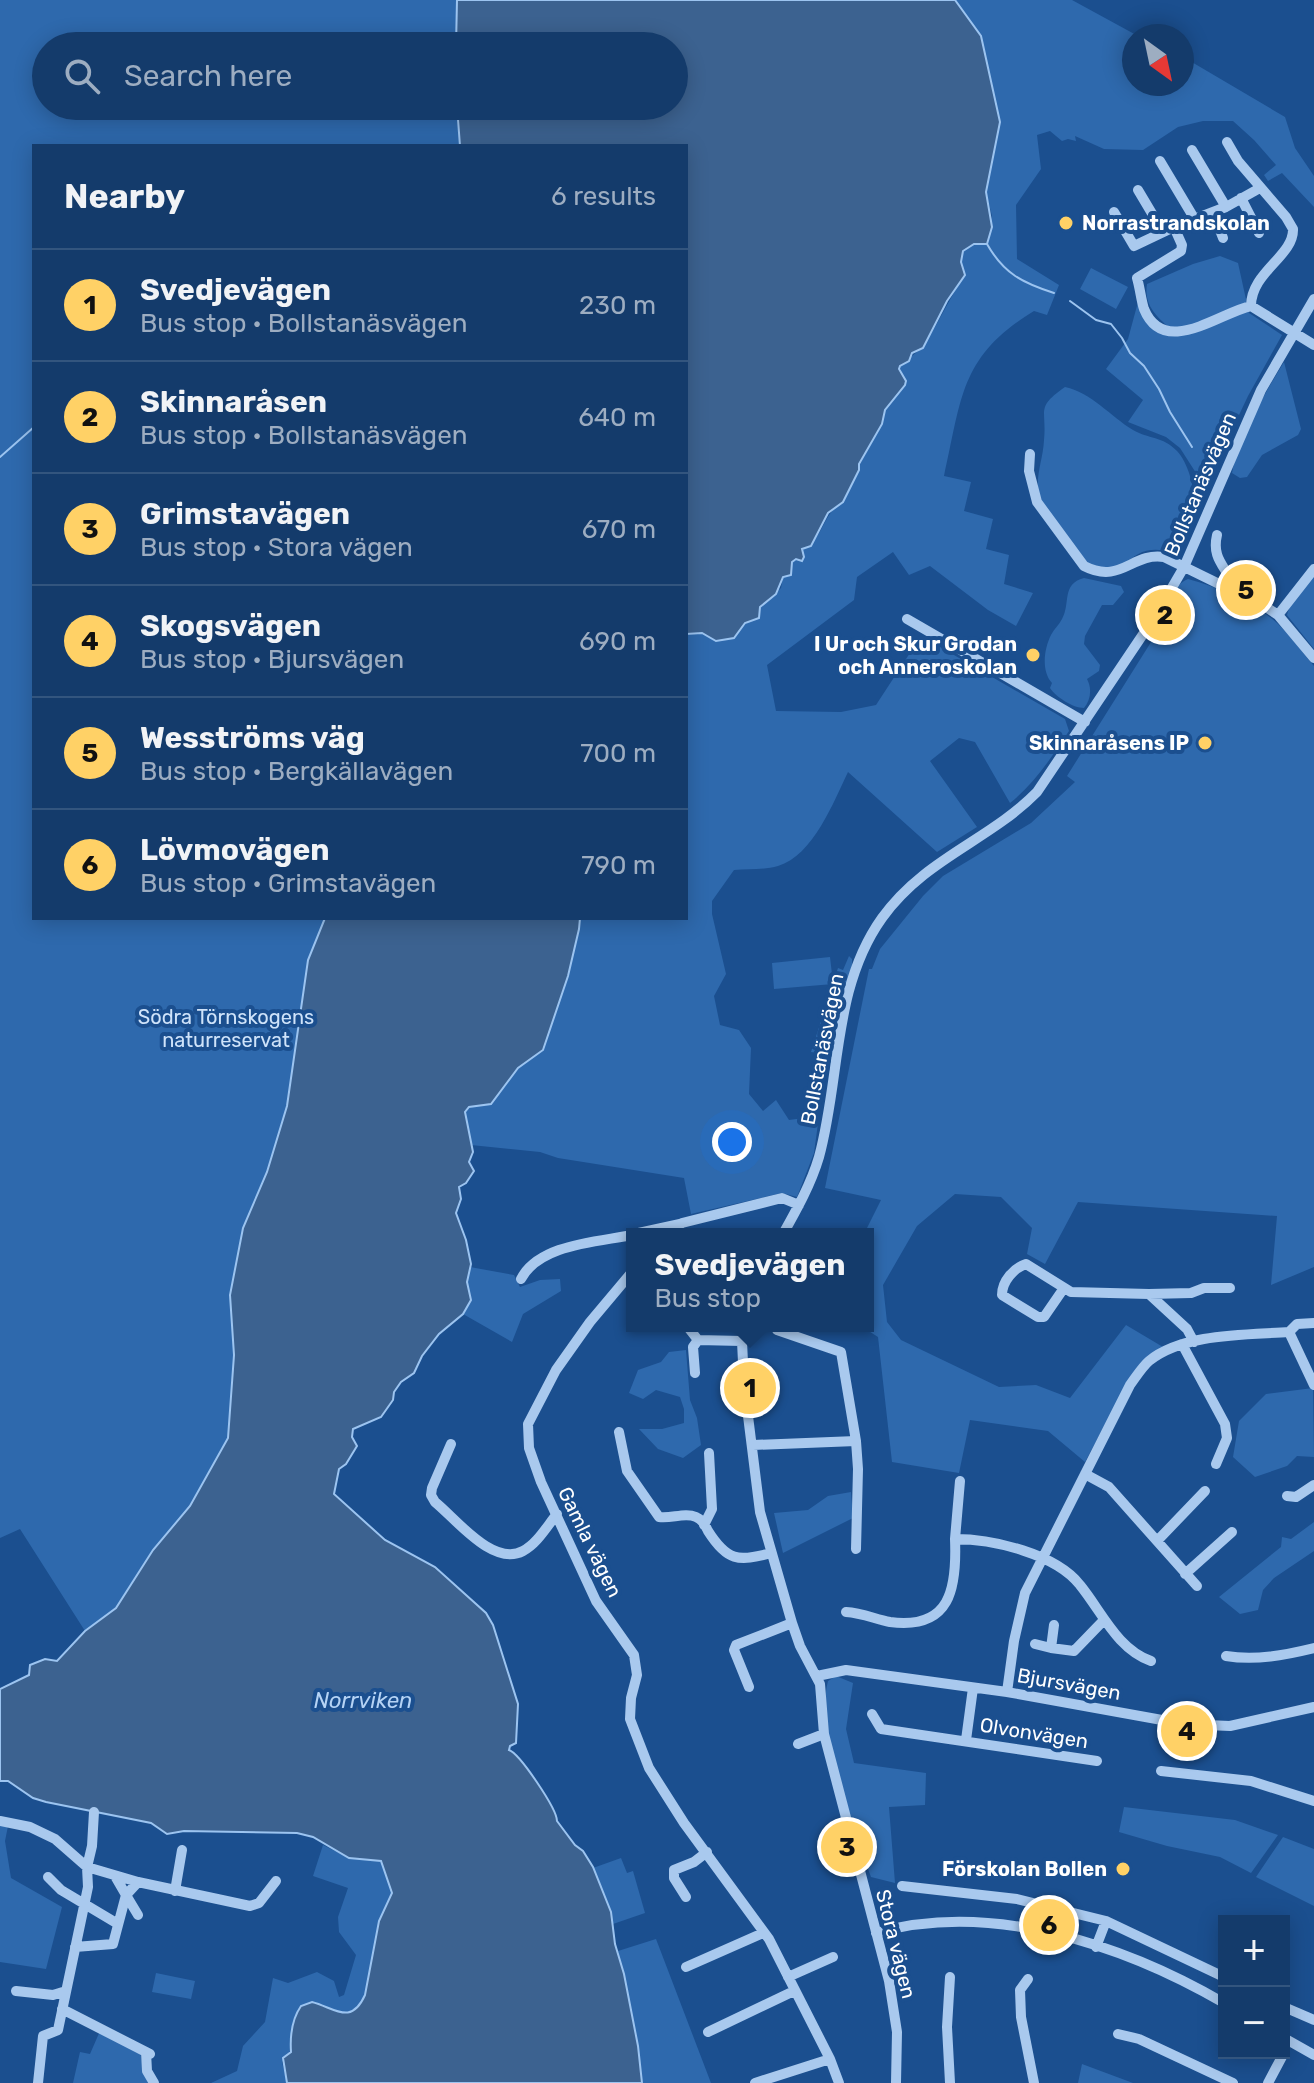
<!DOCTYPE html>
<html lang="en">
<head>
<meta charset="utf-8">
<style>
	:root { --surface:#143b6b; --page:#214673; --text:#f1f3f6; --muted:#9dadc1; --line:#33557e; --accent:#ffd166 }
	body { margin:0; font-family:Rubik,sans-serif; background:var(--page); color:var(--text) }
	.controls { position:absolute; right:24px; bottom:24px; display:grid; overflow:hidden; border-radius:0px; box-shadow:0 4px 20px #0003 }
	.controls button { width:72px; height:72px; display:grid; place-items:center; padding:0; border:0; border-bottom:2px solid var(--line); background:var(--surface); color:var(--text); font:40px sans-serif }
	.compass { position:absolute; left:1122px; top:24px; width:72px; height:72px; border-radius:50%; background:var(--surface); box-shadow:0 4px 20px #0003; rotate:147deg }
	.you { position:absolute; left:732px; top:1142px; width:28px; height:28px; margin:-20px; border:6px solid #fff; border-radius:50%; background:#1a73e8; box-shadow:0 0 0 12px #1a73e833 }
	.badge { display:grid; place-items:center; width:52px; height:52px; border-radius:50%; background:var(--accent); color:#111; font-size:26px; font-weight:700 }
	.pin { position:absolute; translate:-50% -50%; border:4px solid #fff; box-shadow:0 2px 8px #0006 }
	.popup { position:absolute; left:626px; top:1228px; width:248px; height:104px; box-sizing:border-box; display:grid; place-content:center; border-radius:0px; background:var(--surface); filter:drop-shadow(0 2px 6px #0005); font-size:26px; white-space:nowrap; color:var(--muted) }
	.popup b { font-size:30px; color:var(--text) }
	.popup::after { content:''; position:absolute; left:50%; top:100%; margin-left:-16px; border:16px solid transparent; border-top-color:var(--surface) }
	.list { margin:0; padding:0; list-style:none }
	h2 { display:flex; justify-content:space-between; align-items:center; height:104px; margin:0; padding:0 32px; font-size:34px }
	h2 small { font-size:26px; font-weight:400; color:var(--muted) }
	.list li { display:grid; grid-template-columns:52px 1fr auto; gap:24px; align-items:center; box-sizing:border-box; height:112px; padding:0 32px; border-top:2px solid var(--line) }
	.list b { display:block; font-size:30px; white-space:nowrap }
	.list p { margin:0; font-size:26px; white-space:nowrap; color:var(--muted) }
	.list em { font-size:26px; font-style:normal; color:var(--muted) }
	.icon { flex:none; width:44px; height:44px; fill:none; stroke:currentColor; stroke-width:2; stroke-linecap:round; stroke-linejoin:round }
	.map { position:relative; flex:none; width:1314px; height:2083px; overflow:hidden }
	.search { position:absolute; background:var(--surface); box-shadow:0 4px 20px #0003; left:32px; top:32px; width:656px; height:88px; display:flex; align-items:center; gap:20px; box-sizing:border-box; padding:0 28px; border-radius:44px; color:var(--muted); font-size:30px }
	.panel { position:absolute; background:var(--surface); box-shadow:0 4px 20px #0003; left:32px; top:144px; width:656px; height:776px; border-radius:0px }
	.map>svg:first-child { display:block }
	.green { fill:#2e69ad }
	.water { fill:#3c6290; stroke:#9cc4f0; stroke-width:2 }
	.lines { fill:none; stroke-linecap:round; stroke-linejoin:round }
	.stream { stroke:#9cc4f0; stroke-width:2 }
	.minor { stroke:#a9c9ee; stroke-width:10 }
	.poi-dot { fill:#ffd166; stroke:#1b4f8f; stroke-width:3 }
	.labels { text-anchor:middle; stroke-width:8; stroke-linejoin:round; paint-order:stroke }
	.poi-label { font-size:20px; font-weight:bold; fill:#fff; stroke:#1b4f8f; text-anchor:end }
	.street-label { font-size:20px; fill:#fff; stroke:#1b4f8f }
	.park-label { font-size:20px; fill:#cfe3fa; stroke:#1b4f8f }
	.water-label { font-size:22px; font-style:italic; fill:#b5d3f5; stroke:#1b4f8f }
</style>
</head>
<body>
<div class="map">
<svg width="1314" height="2083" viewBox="0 0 1314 2083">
	<rect width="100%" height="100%" fill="#1b4f8f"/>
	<path class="green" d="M0,0H491L496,46H46V106H498L496,146H34V918H355L270,1163L230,1295L234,1355L228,1438L190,1506L153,1550L116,1608L85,1631L20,1529L0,1538Z
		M955,0H1072L1138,36H1134V84H1182V57L1190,61L1285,117L1295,148L1314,176V207L1282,173L1268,181L1264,175L1276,165L1254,140L1233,121H1203L1178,127L1143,150L1104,149L1075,136L1076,141L1068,139L1062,141L1050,131L1037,135L1041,169L1016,205L1017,259L1059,285L1047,315L1034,311C960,356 962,397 944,476L971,482L964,511L993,519L986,549L1009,555L1004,584L1033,593L1016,626L988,610L930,566L909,575L893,552L857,577L854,600L767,665L776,711L841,712L876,705L921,636L1065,719L1069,731C1051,758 1035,783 1010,803L975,742L959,738L930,761L977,827L937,852L848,772C834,801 813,856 778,866C765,870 748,869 734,870L712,901V914L726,974L714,996L720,1025L739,1030L751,1048L749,1094L763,1111L776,1100L789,1120L819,1116L814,1153L797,1197L782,1193L691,1214L684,1178L558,1158L540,1152L471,1145L465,1112L467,1109L497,1097L518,1068L543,1050L568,976L579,929L580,918H686V634L702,633L716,641C739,637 732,631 747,623C751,621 756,619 759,615L757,610L760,607L781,588L783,577L791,575L792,562L796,559L802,560V548C821,543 822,518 837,506L882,424L885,410L906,381L901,375L900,366C908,358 919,352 925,344C939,322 950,297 965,275L961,262L963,251L974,244H986L992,216L986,192L1000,122L981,36Z
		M1220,256L1238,263L1249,313L1282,335L1248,396L1205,487L1180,448L1166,437L1128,422L1143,400L1106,369L1128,339L1138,302L1139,307L1176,334C1160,319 1143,308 1147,284L1193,264Z
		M1091,268L1128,287L1116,309L1080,289Z
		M1284,362L1301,429L1298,435L1262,455L1247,477L1240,478L1232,473C1239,437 1265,393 1284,362Z
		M1065,387C1092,393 1110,416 1133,430C1148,439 1163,436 1177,451C1198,474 1203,536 1174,553C1152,546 1138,550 1122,567C1113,567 1100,570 1091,565C1080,559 1041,508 1039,496C1035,474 1043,461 1044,440C1047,409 1035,408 1065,387Z
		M1314,574V649L1287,615L1289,608Z
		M1084,578L1121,586L1124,592L1113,605H1102L1085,636L1084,644L1100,665L1099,671L1087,679C1092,688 1091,700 1084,708C1073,708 1056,697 1050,688L1052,683C1041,671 1044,649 1051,635C1054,629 1059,625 1062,619C1071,603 1061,584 1084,578Z
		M1188,579C1220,588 1252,601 1277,623C1291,636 1302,652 1314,666V1267L1271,1285L1277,1216L1078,1202L1045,1264L1027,1254L1032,1228L1001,1197L955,1194L917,1226L883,1285L887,1322L901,1340L999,1387L1036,1385L1070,1398L1126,1325L1163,1347L1126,1385L1085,1462L1048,1431L970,1420L959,1473L892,1462L878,1337L861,1326H868V1234H864L881,1200L825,1188L869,969H872L880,949L923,896L943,876L1031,823L1075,782L1067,776L1168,615C1172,601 1173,585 1188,579Z
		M849,956L852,959V974L836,1056L811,1052L833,984L774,989L772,963L830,957L833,983L838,968L843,970Z
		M470,1267L514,1275L520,1287L540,1280L560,1279L561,1291L523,1314L512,1342L463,1314L471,1300L467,1282Z
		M686,1350L690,1400L697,1418L701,1445L683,1458L658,1449L639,1429H662L684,1423V1409L680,1397L656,1390L643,1399L629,1393L638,1370L661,1362L669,1352Z
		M1313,1388L1314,1457L1297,1456L1287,1466L1255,1477L1233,1457L1239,1421L1266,1394Z
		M851,1492L853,1518L783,1553L774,1513L808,1510L828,1496Z
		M1314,1522V1551L1274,1578L1263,1590L1258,1610L1240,1614L1219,1597L1281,1547L1282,1537L1291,1539Z
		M836,1676L853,1683L846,1729L854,1763L926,1773L925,1805L889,1807L895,1883L871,1877C852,1824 814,1736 828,1681Z
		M1124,1807L1235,1820L1278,1835L1251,1873L1220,1857L1167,1846L1119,1832Z
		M0,1825L8,1826L5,1841L11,1878L62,1907L46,1969L0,1962Z
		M1283,1837L1314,1849V1906L1256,1877Z
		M323,1845L349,1858L381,1861L392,1893C389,1903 382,1912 379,1922C372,1944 375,2006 348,2013C328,2017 322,1995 301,2006C292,2019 290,2037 291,2052L282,2062L287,2083H211L237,2071L243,2046L265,2022L273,1978L288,1983L317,1972L334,1981L339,1997L344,1995L356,1955L339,1932L338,1917L348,1888L313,1876Z
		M621,1858L627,1873L633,1871L645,1913L613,1924L611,1912L593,1868Z
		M656,1939L711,2083H642L638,2046L618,1951Z
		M156,1973L195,1981L191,1999L152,1992Z
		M100,2031L140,2051L144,2072L151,2083H73L80,2052L90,2054Z
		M1082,2064L1133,2083H1078Z"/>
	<path class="water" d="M457,0H955L981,36L1000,122L986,192L992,227L987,244H974L963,251L961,262L965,275L947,301L923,348L912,353L909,361L900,366L899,369L906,381L905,385L885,410L882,424L859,464V470L843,502L828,513L811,546L802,549L804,557L802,561L796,559L792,562L791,575L783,577L776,594L760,607L759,618L745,623L734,638L716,641L702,633L686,634V146H460L457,106H674V46H456Z
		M325,918H580L579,929L568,976L543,1050L518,1068L491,1104L469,1107L465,1112L473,1152L469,1162L474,1171L466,1183L459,1187L461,1199L456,1213L466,1240L471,1264L467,1282L471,1300L463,1314L439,1334L422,1356L414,1373L401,1382L394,1392L393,1400L381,1417L353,1429L352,1437L357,1446L346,1464L339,1469L334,1494L385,1540L435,1567L486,1613L493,1625L518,1704L516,1743L510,1746L509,1750C520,1754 557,1809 557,1821L575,1845L583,1851L593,1867L611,1912L615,1944L624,1974L638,2046L642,2083H287L283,2058L291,2052C290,2037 292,2019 301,2006L312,2002C335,2008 351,2026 365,1995L379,1921L392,1893L381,1861L349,1858L313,1837L297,1833L184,1831L167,1834L151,1823L46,1802L33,1798L8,1781H0V1689L29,1675L30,1665L45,1659L57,1661L85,1631L116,1608L153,1550L190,1506L228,1438L234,1355L230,1295L243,1228L267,1172L287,1106L308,960Z"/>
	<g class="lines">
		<path class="stream" d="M987,244C1004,274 1023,283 1054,293
			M1070,301L1096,320L1111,324L1122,338L1130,353L1144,366L1159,389L1170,412L1192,447
			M0,457L34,427"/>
		<path class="minor" d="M1227,142L1238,161L1286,217L1293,229C1294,256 1251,272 1251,306
			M1192,150L1226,207
			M1160,161L1194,218
			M1260,188L1226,207L1174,227L1182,245L1181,251L1137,278C1140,288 1141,300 1144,309C1164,358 1219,313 1251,306L1314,345
			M1138,190L1163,232
			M1241,198L1259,233
			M1114,212L1134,246L1174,227
			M1213,212L1223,238
			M1030,454L1029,471L1037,502L1084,566C1121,585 1132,552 1164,557L1266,607L1278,615L1314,658
			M1217,535C1211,561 1228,567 1235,590
			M1278,615L1314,569
			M907,619L1085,722
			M634,1234L680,1224
			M671,1234L682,1223L782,1198L799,1205
			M783,1234C797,1209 811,1184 819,1157C841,1077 832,988 882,918C925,858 989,841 1037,792L1156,615L1184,567L1261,390L1314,299
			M632,1272L590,1322L556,1370L528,1424L529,1448L541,1482L596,1601L634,1655L637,1675L631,1698L630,1719L649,1768L684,1823L769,1939L830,2059L839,2083
			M521,1279C539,1244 598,1242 632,1235
			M1064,1288L1044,1317H1038L1002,1295C1002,1281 1014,1268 1026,1264L1071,1292L1149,1294L1187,1329L1194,1342
			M1149,1294L1191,1293L1204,1288H1230
			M687,1326L698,1340
			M746,1326L742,1341L744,1384L760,1512L792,1623L800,1646L820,1684L824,1734L889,1981L897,2032L896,2083
			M1289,1332L1314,1385
			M1182,1344L1225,1424L1227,1438L1216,1464
			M695,1373L693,1347L698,1340L742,1341
			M619,1432L627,1471L659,1517C671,1519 685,1512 696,1517C703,1520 705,1525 708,1531C727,1561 738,1562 771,1553
			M856,1441L858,1469L856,1549
			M451,1444L432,1488L431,1495L435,1502C456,1519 493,1567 523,1551C537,1544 547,1526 557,1514
			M753,1445L856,1441L841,1352L777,1330
			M1085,1474L1109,1487L1197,1586
			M1287,1496L1296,1497L1314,1485
			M704,1525L712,1509L709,1453
			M955,1539L960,1481
			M1157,1541L1205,1491
			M1185,1574L1232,1532
			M846,1612C862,1613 875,1619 890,1622C951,1630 957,1588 955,1539C993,1539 1056,1554 1080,1585C1102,1612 1117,1649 1151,1661
			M1054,1625L1051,1648L1074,1651L1104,1620
			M1035,1644L1051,1648
			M1226,1656C1256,1661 1285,1655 1314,1648
			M817,1676L846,1670L1007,1692L1173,1722L1206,1725L1230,1726L1314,1707
			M749,1687L734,1650L736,1645L792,1623
			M1007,1692L1014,1641L1025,1593L1130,1385C1136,1377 1142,1367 1149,1361C1183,1333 1247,1335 1289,1332L1297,1324L1314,1323
			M872,1714L881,1729L1097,1761
			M966,1740L973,1688
			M798,1744L824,1734
			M1161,1771L1251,1781L1314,1801
			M0,1821L30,1827L55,1839L87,1867L138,1882L250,1906L259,1903L276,1881
			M48,1877L61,1890L118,1924
			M138,1882L126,1895L138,1915
			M902,1886L1017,1899L1106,1921L1224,1977
			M175,1891L182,1850
			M686,1897L674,1878V1870L694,1862L707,1852
			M876,1933C991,1900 1124,1945 1224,2003
			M75,1947L113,1944L126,1895L115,1876
			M1096,1947L1106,1921
			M686,1967L763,1933
			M788,1977L833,1957
			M950,1977L947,2027L950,2083
			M1028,1979L1020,1990L1021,2017L1034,2083
			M16,1991L53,1995L66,1991
			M1284,2007L1314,2020
			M62,2009L150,2054
			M708,2032L794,1991
			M1118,2034L1139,2039L1233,2083
			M1284,2038L1314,2055
			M146,2052L147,2071L154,2083
			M38,2083L43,2036L58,2030L88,1887L87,1867L92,1846L94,1812
			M755,2083L830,2059
			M1268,2083L1284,2053"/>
	</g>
	<g class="poi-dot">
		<circle cx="1066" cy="223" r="8"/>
		<circle cx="1033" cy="655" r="8"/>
		<circle cx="1205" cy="743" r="8"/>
		<circle cx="1123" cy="1869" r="8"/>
	</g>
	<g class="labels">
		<g class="poi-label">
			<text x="1082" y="230" text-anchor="start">Norrastrandskolan</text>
			<text x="1017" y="651">I Ur och Skur Grodan<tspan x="1017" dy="23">och Anneroskolan</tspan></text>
			<text x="1189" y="750">Skinnaråsens IP</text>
			<text x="1107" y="1876">Förskolan Bollen</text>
		</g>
		<g class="street-label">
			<text transform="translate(1200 484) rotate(-67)" y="7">Bollstanäsvägen</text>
			<text transform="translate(822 1049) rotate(-79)" y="7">Bollstanäsvägen</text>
			<text transform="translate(590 1542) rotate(64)" y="7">Gamla vägen</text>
			<text transform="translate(1069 1684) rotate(10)" y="7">Bjursvägen</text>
			<text transform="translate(1034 1733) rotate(9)" y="7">Olvonvägen</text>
			<text transform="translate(896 1944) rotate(76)" y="7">Stora vägen</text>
		</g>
		<g class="park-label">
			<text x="226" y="1024">Södra Törnskogens<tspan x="226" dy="23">naturreservat</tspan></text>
		</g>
		<g class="water-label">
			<text x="363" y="1708">Norrviken</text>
		</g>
	</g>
</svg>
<div class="controls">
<button>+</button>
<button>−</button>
</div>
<svg class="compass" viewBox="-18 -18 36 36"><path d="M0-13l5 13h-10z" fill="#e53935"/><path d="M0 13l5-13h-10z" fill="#9dadc1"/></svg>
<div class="you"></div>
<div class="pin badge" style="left:750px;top:1388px">1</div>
<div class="popup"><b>Svedjevägen</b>Bus stop</div>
<div class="pin badge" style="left:1165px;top:615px">2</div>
<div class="pin badge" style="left:847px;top:1847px">3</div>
<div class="pin badge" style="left:1187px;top:1731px">4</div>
<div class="pin badge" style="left:1246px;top:590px">5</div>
<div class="pin badge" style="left:1049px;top:1925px">6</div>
<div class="search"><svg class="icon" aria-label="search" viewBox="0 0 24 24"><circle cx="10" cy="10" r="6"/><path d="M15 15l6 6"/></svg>Search here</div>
<section class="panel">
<h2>Nearby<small>6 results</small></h2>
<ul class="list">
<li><span class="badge">1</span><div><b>Svedjevägen</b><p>Bus stop · Bollstanäsvägen</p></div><em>230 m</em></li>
<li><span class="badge">2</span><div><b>Skinnaråsen</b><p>Bus stop · Bollstanäsvägen</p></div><em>640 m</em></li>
<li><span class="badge">3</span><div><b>Grimstavägen</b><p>Bus stop · Stora vägen</p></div><em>670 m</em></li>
<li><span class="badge">4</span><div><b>Skogsvägen</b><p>Bus stop · Bjursvägen</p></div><em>690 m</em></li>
<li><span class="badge">5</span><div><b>Wesströms väg</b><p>Bus stop · Bergkällavägen</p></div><em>700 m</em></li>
<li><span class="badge">6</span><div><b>Lövmovägen</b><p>Bus stop · Grimstavägen</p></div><em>790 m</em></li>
</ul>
</section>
</div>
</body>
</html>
